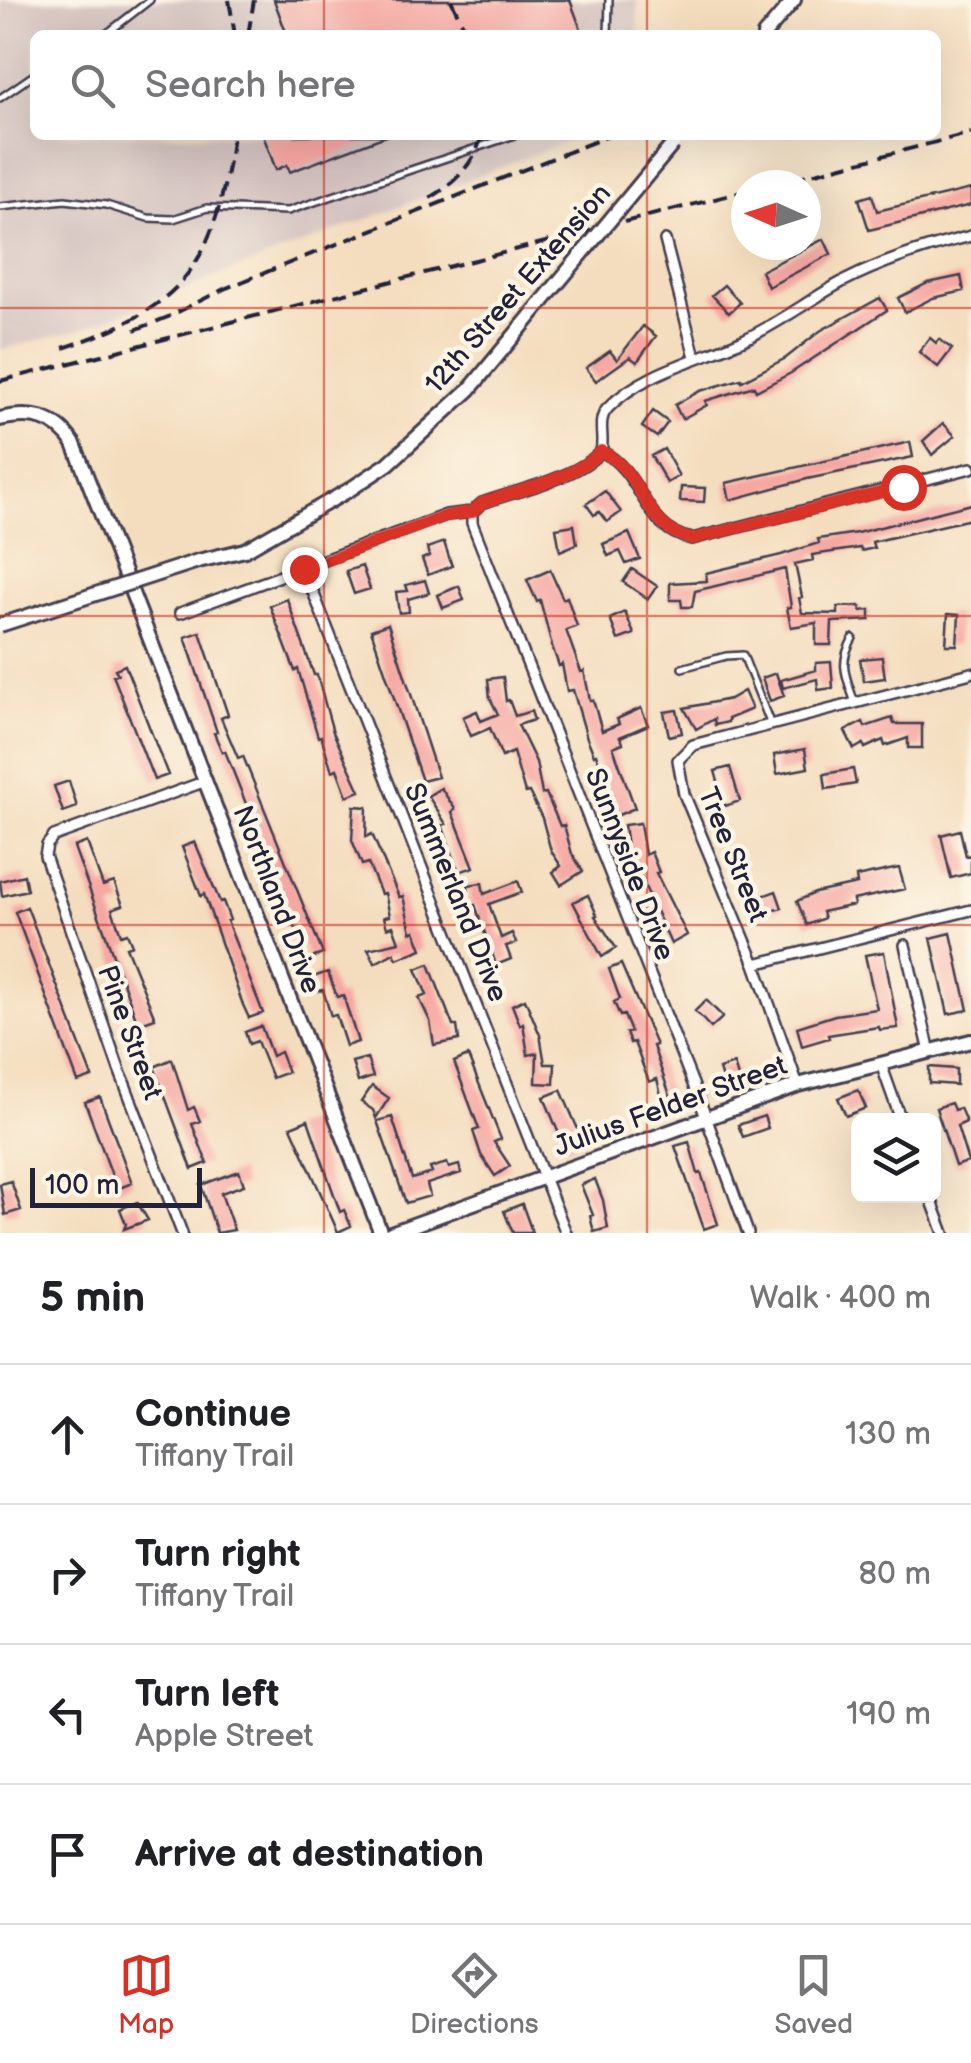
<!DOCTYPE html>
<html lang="en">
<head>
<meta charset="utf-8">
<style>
	:root { --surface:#fff; --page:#f6f6f6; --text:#202124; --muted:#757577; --line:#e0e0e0; --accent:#d93025 }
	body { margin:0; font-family:"Balsamiq Sans",sans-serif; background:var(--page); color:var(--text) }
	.controls { position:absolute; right:30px; bottom:30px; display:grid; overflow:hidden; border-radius:15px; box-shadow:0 10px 40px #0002 }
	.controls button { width:90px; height:90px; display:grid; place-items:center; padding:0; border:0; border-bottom:2px solid var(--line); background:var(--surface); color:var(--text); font:50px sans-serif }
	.compass { position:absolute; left:731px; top:170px; width:90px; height:90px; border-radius:50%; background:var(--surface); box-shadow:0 10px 40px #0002; rotate:273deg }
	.scale { position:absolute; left:30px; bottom:25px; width:172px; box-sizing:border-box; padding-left:10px; border:5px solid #22223b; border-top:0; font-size:28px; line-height:35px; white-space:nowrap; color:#22223b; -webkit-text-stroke:8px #fcf5e5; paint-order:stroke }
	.stop { position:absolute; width:30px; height:30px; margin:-22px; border:8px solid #d93025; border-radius:50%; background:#fff }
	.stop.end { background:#d93025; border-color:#fff; box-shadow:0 2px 10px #0008 }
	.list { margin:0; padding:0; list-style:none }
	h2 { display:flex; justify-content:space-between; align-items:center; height:130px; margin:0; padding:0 40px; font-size:42px }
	h2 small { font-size:32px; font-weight:400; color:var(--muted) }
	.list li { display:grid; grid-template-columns:65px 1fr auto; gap:30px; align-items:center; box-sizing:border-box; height:140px; padding:0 40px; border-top:2px solid var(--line) }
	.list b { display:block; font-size:38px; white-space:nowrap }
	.list p { margin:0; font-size:32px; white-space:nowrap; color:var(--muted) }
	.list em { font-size:32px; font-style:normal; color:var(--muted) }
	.icon { flex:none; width:55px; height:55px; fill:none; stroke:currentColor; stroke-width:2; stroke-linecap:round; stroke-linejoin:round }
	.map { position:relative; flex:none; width:971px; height:1233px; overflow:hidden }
	.search { position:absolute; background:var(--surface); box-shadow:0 10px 40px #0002; left:30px; right:30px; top:30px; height:110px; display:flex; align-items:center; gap:25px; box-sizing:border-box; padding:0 35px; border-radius:15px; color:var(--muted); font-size:38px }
	.sheet { height:690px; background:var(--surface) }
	nav { display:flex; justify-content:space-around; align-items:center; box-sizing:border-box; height:140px; border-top:2px solid var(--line); background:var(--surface); font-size:28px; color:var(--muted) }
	nav a { display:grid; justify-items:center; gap:5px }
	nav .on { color:var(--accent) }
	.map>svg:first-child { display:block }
	.industrial { fill:#d1bfbd }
	.building { fill:#f6a7a2 }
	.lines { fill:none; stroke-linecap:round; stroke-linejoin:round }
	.lane-casing { stroke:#423e4f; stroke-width:10 }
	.street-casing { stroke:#423e4f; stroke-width:14 }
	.secondary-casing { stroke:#423e4f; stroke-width:18 }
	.lane { stroke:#fff; stroke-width:5 }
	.street { stroke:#fff; stroke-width:9 }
	.secondary { stroke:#fff; stroke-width:12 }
	.rail { stroke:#22223b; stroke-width:4; stroke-dasharray:15 8; stroke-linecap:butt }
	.secondary-bridge-casing { stroke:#423e4f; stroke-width:18; stroke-linecap:butt }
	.secondary-bridge { stroke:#fff; stroke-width:12 }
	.route { stroke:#d93025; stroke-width:12 }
	.grid { fill:none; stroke:#c8321e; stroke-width:2.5; stroke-opacity:0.55 }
	.labels { text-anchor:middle; stroke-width:9; stroke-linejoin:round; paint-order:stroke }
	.street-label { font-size:28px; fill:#22223b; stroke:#fcf5e5 }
</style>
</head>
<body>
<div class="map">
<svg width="971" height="1233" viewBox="0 0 971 1233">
	<rect width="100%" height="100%" fill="#fcf5e5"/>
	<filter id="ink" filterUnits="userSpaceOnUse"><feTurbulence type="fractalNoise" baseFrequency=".01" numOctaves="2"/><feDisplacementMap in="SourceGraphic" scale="20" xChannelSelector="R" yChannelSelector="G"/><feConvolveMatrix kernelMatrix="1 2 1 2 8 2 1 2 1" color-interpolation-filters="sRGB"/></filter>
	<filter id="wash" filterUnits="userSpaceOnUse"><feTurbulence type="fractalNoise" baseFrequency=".0048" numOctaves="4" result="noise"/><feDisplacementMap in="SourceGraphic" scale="40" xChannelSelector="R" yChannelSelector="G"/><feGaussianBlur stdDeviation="2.25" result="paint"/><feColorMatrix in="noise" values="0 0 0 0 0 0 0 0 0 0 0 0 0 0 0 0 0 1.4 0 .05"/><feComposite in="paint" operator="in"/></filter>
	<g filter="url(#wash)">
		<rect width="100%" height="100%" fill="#f4ddbe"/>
		<path class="industrial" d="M0,0H637L638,35H35V135H584L82,329L0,350Z"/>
		<g id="blocks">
			<path class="building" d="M274,0H570L583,35H287Z
				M263,135H385L386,136L290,172L287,165L276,170Z
				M971,189V205L869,230L859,199L872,195L877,211Z
				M824,239L831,254L768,287L761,271Z
				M961,276L964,291L933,298L905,312L898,298L928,283Z
				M724,285L740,303L729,313L712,295Z
				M880,298L887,310L791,373L756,391L754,386L705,401L707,405L682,419L675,405L700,391L741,379L742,381L786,358L820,331Z
				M643,326L656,336L637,362L630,357L596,381L586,368L610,351L617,360Z
				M930,338L936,343L939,339L952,349L938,367L919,352Z
				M653,411L668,422L657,437L642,427Z
				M943,423L955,436L932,455L923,441Z
				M910,442L913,457L807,479L730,500L726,483Z
				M664,449L679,476L667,483L651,456Z
				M681,487L705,488L704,502L680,501Z
				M605,491L621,512L607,522L599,512L594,515L586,504Z
				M971,504V519L872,542L874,548L861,551L860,548L812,555L813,560L795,564L802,597L799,598L802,613L838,614V607L860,606L861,611L870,610V620L832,622L831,645H816V623L791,627L787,608L791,607L785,569L695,591L692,607H682L681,600H670V583L707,581L706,573L781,555L819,543L818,539L857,533Z
				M574,525L577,544L560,551L556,528Z
				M629,533L640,559L626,564L620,551L608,556L603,544Z
				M444,542L452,566L428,575L422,559L429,556L427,548Z
				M362,566L370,589L354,594L346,571Z
				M632,569L657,586L648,599L623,582Z
				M550,570L563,599L567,597L577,626L566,630L581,672L584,671L590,700H593L602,731L619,724L617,719L641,708L648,725L620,737L623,743L613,747L635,808L616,816L596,754L594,755L587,738L573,690L567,691L562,664L559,666L552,646L540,600L537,602L527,580Z
				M425,580L429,593L408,599L409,612L399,613L396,592L408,591L406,585Z
				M459,586L464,600L443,608L438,595Z
				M287,599L314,675H317L333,732L360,791L347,796L337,769L332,771L321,736L318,737L298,669L295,671L270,606Z
				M625,612L634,634L618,640L610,619Z
				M948,614L959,615L957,645H946Z
				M388,624L438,777L422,781L371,630Z
				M200,632L228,715L221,718L238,758L243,756L323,954L308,959L225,751L222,752L214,733L217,732L185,637Z
				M882,657L885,678L864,681L860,659Z
				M831,662L833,688L818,690L817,679L783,688L781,680L816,670V663Z
				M125,665L168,775L154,780L113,675L118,674L115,669Z
				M776,673L784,696L770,701L762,678Z
				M503,677L506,701L509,700L515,716L531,711L534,720L518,725L536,762L542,794L546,793L560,826L564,825L572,854L583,871L561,885L553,872L561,866L551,851L542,818L529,792L525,793L513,752L502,757L490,728L471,736L463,717L477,711L481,721L498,714L490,698L488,679Z
				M744,691L752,709L728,719V722L715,725L714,719L696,729L684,708L730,699Z
				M677,710L682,733L669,736L664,712Z
				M892,718L894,724H922V748H908V738L885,746L883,740L865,748L863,744L854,749L845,731L863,722L865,727Z
				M805,749L808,768L777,774L774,755Z
				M730,767L740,801L725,806L715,771Z
				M853,769L856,784L826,789L824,774Z
				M69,781L77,807L63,812L54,786Z
				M441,788L455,809L452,812L474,867L459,872L442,825L446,824L428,796Z
				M354,806L367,807L366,837L372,834L399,897L403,896L411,932L415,931L422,949L397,959L394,953L375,963L368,949L399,942L393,926L387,928L384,917L390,916L385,893L381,894L368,863L362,865L352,840Z
				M640,823L645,855L651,852L659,872L656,873L687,935L671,944L627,847L624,825Z
				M960,830L966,856L971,855V873L951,878L941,835Z
				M87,842L103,886L114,882L123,905L112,909L121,935L127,933L132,945L126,947L155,1018L138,1024L74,847Z
				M195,842L220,902L223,901L230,920L227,921L263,1013L249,1018L243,1005L204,894L201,896L182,847Z
				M899,868L905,889L853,900L854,905L822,912L824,918L807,925L797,901L815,893L857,884L856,877Z
				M24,875L27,890L2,896L0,881Z
				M518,881L522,892L489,904L501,938L512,933L516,943L506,946L511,959L496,965L475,905L470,906L468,885L482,883L484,894Z
				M776,891L782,908L754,915L749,901Z
				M588,895L597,915L595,916L616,948L602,957L573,902Z
				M27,907L92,1077L78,1082L15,912Z
				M951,933L968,1010L948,1014L931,938Z
				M884,952L898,1028L880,1030L879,1027L828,1035L829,1038L802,1046L797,1027L835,1015L877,1009L865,955Z
				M429,964L453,1026H457L459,1040L434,1045L430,1021L419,998L427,995L416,969Z
				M621,964L656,1045L653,1046L672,1101L663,1103L657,1079L649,1082L634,1042L630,1043L626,1033L631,1032L624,1015L620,1016L614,1002L620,999L609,969Z
				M328,972L337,997L343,995L358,1042L346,1046L336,1015L331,1016L323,990L318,991L313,977Z
				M525,999L540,1035L545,1064H555L554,1084L536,1083L537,1053L528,1055L523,1023L520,1025L512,1005Z
				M706,1000L723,1017L711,1028L695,1011Z
				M261,1026L272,1056L280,1052L288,1072L272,1078L257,1041L249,1044L245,1032Z
				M468,1056L501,1139L494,1142L510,1166L495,1176L481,1155L473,1131L479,1129L454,1062Z
				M367,1058L373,1077L358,1082L352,1062Z
				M172,1059L188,1110L194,1107L200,1121L192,1124L207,1163L192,1169L154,1067Z
				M734,1064L740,1083L725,1088L719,1069Z
				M929,1067L956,1069V1085L929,1083Z
				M372,1086L389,1098L376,1118L373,1110L361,1102Z
				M561,1090L583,1141L565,1149L544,1097Z
				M858,1090L866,1108L846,1116L838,1098Z
				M100,1097L132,1183L117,1189L85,1102Z
				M951,1103L954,1110L960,1108L966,1122L957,1126L968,1162L955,1166L936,1108Z
				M764,1116L768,1128L743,1137L738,1125Z
				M392,1117L412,1179L432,1173L430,1168L447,1163L449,1168L459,1165L461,1173L427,1184L430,1196L406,1203L377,1121Z
				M308,1120L340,1212L344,1210L351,1226L338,1232L291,1127Z
				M689,1142L698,1174L701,1173L718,1224L704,1229L675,1146Z
				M239,1171L244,1185L221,1193L234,1230L217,1233L201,1185Z
				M595,1179L603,1200L608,1228L594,1232L590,1216L593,1215L581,1185Z
				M11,1181L21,1210L5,1215L0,1184Z
				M137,1202L148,1220L124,1229L126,1224L120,1209Z
				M522,1204L530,1226L532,1233H513L504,1211Z"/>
		</g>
	</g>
	<g filter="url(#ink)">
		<use href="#blocks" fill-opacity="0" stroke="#423e4f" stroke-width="2.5"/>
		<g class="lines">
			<g class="lane-casing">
				<path id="lane" d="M105,35L150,0
					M608,35L609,0
					M0,98L35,74
					M0,207L65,200L106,205L148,218L173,219L207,208L288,211L515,135
					M853,638C838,664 846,676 855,703
					M682,668L726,656L743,655L771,725"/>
			</g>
			<g class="street-casing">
				<path id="street" d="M665,240L695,357
					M601,451C605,437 596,420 608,408C641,373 701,359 743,340C778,324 809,300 842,282C883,261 926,247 971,236
					M601,451C645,473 642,530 692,539L971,468
					M472,512V523L706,1117L748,1233
					M304,569L566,1233
					M180,613L446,515L472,512L482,503C515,491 578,478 601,451
					M905,945L930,1052
					M755,964L971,910
					M881,1064L901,1120
					M798,1085L755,964L684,794L678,760L693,745L971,673
					M930,1196L944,1233
					M182,1233L119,1069L45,856L47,845L54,836L206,781"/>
			</g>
			<g class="secondary-casing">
				<path id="secondary" d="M764,35L794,0
					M0,419C31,412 55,416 74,444L381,1233
					M391,1233L798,1085L971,1041"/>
			</g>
			<use href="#lane" class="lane"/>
			<use href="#street" class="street"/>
			<use href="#secondary" class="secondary"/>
			<path class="rail" d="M229,0L235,35
				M451,0L468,35
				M248,35L254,0
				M769,185L971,133
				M430,198C454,184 475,163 482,135
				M135,330L168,317L224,289L611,135
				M63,348C187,307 215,262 233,135
				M0,381L746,191"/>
			<g class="secondary-bridge-casing">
				<path id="secondary-bridge" d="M0,625L198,561L245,550L349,490L388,464L470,389L673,144"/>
			</g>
			<use href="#secondary-bridge" class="secondary-bridge"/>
		</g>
	</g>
	<g class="lines" filter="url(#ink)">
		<path class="route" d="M304,569L446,516L472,512L482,503C516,491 576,478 601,451C646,473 642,529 692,539L903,487"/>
	</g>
	<path class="grid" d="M324,0V35M647,0V35M324,135V1233M647,135V1233M0,308H971M0,616H971M0,925H971"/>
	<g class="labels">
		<g class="street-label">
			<text transform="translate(517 288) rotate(-49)" y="10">12th Street Extension</text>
			<text transform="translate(734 854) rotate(68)" y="10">Tree Street</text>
			<text transform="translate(631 864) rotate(69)" y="10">Sunnyside Drive</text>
			<text transform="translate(457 892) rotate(68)" y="10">Summerland Drive</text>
			<text transform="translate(278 899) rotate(69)" y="10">Northland Drive</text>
			<text transform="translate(131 1032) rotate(70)" y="10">Pine Street</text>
			<text transform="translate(670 1105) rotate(-20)" y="10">Julius Felder Street</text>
		</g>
	</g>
</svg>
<div class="controls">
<button><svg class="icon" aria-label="layers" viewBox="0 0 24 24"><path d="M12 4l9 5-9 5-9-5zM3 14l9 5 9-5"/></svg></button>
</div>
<svg class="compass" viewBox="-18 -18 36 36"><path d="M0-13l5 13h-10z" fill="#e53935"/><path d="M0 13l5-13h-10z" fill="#757577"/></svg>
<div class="scale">100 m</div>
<div class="stop" style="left:903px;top:487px"></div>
<div class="stop end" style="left:304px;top:569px"></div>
<div class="search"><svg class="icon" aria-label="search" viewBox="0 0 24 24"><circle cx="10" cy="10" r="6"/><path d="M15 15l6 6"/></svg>Search here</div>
</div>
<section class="sheet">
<h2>5 min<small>Walk · 400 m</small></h2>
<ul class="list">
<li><svg class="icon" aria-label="ahead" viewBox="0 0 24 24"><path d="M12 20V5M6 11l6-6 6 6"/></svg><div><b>Continue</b><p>Tiffany Trail</p></div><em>130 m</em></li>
<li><svg class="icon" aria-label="right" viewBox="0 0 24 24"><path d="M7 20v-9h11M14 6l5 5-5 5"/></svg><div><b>Turn right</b><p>Tiffany Trail</p></div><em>80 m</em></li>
<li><svg class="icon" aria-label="left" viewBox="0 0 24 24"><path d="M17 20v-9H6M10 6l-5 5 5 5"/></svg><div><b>Turn left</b><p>Apple Street</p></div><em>190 m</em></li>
<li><svg class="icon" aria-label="arrive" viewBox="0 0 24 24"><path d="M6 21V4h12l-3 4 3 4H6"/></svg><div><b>Arrive at destination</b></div></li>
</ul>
</section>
<nav>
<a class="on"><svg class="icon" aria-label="map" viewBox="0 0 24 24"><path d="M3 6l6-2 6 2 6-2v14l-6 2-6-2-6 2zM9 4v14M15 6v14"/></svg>Map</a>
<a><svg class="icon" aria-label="directions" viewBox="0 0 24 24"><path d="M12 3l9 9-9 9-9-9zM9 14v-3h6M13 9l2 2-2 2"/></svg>Directions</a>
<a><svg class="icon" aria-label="saved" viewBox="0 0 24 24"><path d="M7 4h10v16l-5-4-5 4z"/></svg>Saved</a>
</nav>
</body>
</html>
